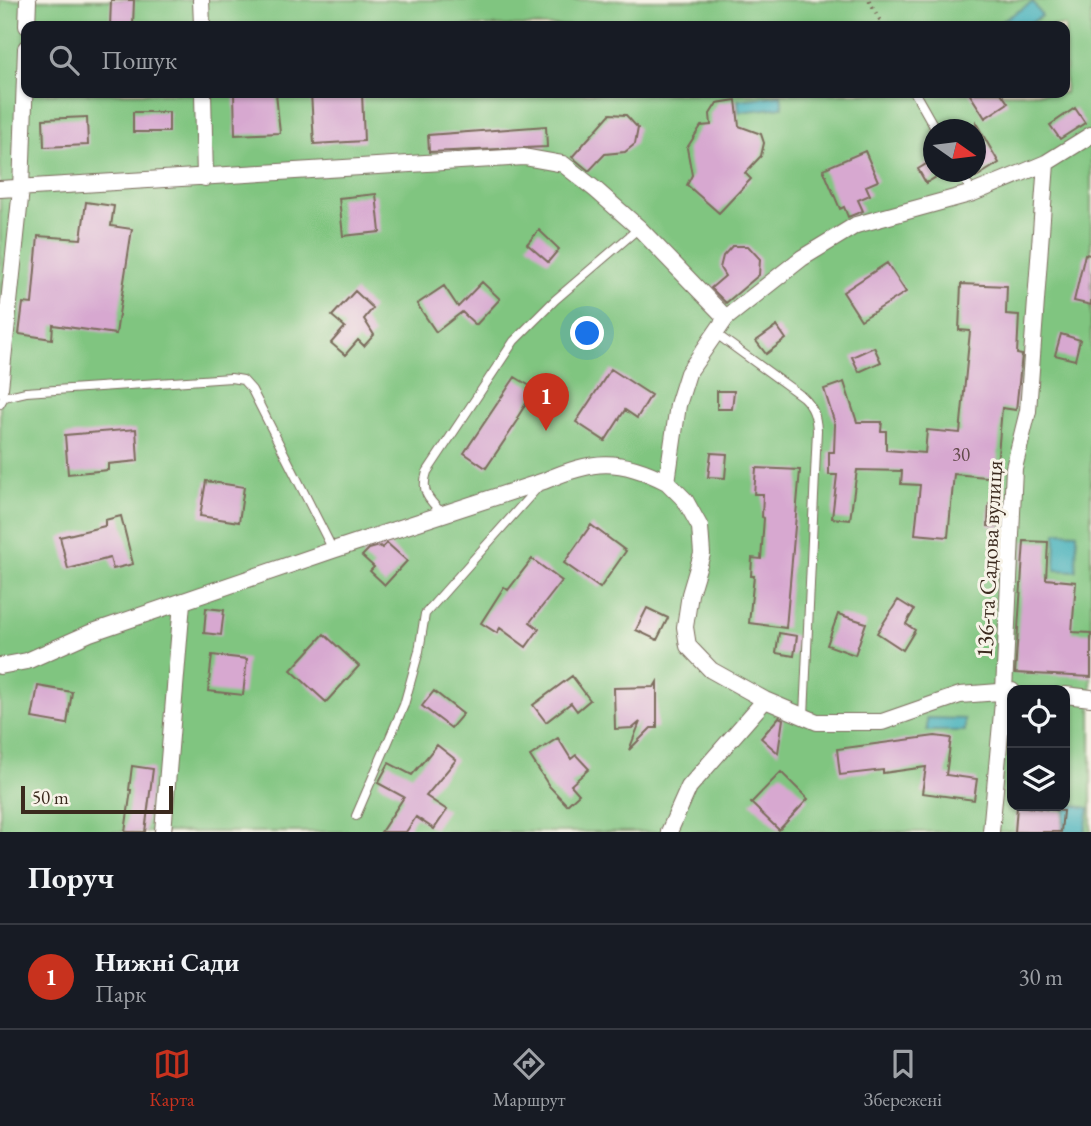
<!DOCTYPE html>
<html lang="uk">
<head>
<meta charset="utf-8">
<style>
	:root { --surface:#171b24; --page:#242831; --text:#f1f3f6; --muted:#9ea1a6; --line:#363941; --accent:#c8321e }
	body { margin:0; font-family:"EB Garamond",serif; background:var(--page); color:var(--text) }
	.controls { position:absolute; right:21px; bottom:21px; display:grid; overflow:hidden; border-radius:14px; box-shadow:0 2px 5px #0004 }
	.controls button { width:63px; height:63px; display:grid; place-items:center; padding:0; border:0; border-bottom:2px solid var(--line); background:var(--surface); color:var(--text); font:35px sans-serif }
	.compass { position:absolute; left:923px; top:119px; width:63px; height:63px; border-radius:50%; background:var(--surface); box-shadow:0 2px 5px #0004; rotate:104deg }
	.scale { position:absolute; left:21px; bottom:18px; width:152px; box-sizing:border-box; padding-left:7px; border:4px solid #3b2a1e; border-top:0; font-size:19px; line-height:24px; white-space:nowrap; color:#3b2a1e; -webkit-text-stroke:5px #f7f3e8; paint-order:stroke }
	.you { position:absolute; left:588px; top:334px; width:24px; height:24px; margin:-18px; border:5px solid #fff; border-radius:50%; background:#1a73e8; box-shadow:0 0 0 10px #1a73e833 }
	.badge { display:grid; place-items:center; width:46px; height:46px; border-radius:50%; background:var(--accent); color:#fff; font-size:23px; font-weight:700 }
	.pin { position:absolute; translate:-50% -58px; filter:drop-shadow(0 2px 4px #0008) }
	.pin::after { content:''; position:absolute; top:37px; width:24px; height:21px; background:inherit; clip-path:polygon(0 0,100% 0,50% 100%) }
	.list { margin:0; padding:0; list-style:none }
	h2 { display:flex; justify-content:space-between; align-items:center; height:91px; margin:0; padding:0 28px; font-size:30px }
	h2 small { font-size:23px; font-weight:400; color:var(--muted) }
	.list li { display:grid; grid-template-columns:46px 1fr auto; gap:21px; align-items:center; box-sizing:border-box; height:105px; padding:0 28px; border-top:2px solid var(--line) }
	.list b { display:block; font-size:26px; white-space:nowrap }
	.list p { margin:0; font-size:23px; white-space:nowrap; color:var(--muted) }
	.list em { font-size:23px; font-style:normal; color:var(--muted) }
	.icon { flex:none; width:38px; height:38px; fill:none; stroke:currentColor; stroke-width:2; stroke-linecap:round; stroke-linejoin:round }
	.map { position:relative; flex:none; width:1091px; height:832px; overflow:hidden }
	.search { position:absolute; background:var(--surface); box-shadow:0 2px 5px #0004; left:21px; right:21px; top:21px; height:77px; display:flex; align-items:center; gap:18px; box-sizing:border-box; padding:0 24px; border-radius:14px; color:var(--muted); font-size:26px }
	.sheet { height:196px; background:var(--surface) }
	nav { display:flex; justify-content:space-around; align-items:center; box-sizing:border-box; height:98px; border-top:2px solid var(--line); background:var(--surface); font-size:19px; color:var(--muted) }
	nav a { display:grid; justify-items:center; gap:4px }
	nav .on { color:var(--accent) }
	.map>svg:first-child { display:block }
	.green { fill:#80c580; stroke:#5e784f; stroke-width:2; fill-rule:evenodd }
	.water { fill:#3fafb9; stroke:#3d6c6c; stroke-width:2 }
	.building { fill:#d7a8d0 }
	.lines { fill:none; stroke-linecap:round; stroke-linejoin:round }
	.service-casing { stroke:#7c6c5d; stroke-width:10 }
	.minor-casing { stroke:#7c6c5d; stroke-width:18 }
	.path { stroke:#7c6c5d; stroke-width:3.5; stroke-dasharray:2 5; stroke-linecap:butt }
	.service { stroke:#fff; stroke-width:8 }
	.minor { stroke:#fff; stroke-width:16 }
	.labels { text-anchor:middle; stroke-width:6; stroke-linejoin:round; paint-order:stroke }
	.number-label { font-size:19px; fill:#624a4a }
	.street-label { font-size:23px; fill:#3b2a1e; stroke:#f7f3e8 }
</style>
</head>
<body>
<div class="map">
<svg width="1091" height="832" viewBox="0 0 1091 832">
	<rect width="100%" height="100%" fill="#f7f3e8"/>
	<filter id="ink" filterUnits="userSpaceOnUse"><feTurbulence type="fractalNoise" baseFrequency=".0143" numOctaves="2"/><feDisplacementMap in="SourceGraphic" scale="14" xChannelSelector="R" yChannelSelector="G"/><feConvolveMatrix kernelMatrix="1 2 1 2 8 2 1 2 1" color-interpolation-filters="sRGB"/></filter>
	<filter id="wash" filterUnits="userSpaceOnUse"><feTurbulence type="fractalNoise" baseFrequency=".00686" numOctaves="4" result="noise"/><feDisplacementMap in="SourceGraphic" scale="28" xChannelSelector="R" yChannelSelector="G"/><feGaussianBlur stdDeviation="1.57" result="paint"/><feColorMatrix in="noise" values="0 0 0 0 0 0 0 0 0 0 0 0 0 0 0 0 0 1.4 0 .05"/><feComposite in="paint" operator="in"/></filter>
	<g filter="url(#wash)">
		<rect width="100%" height="100%" fill="#f4e8d3"/>
		<path class="green" d="M0,0H1091V832H0ZM26,26H1065V93H26ZM934,130H976V172H934ZM1012,690H1065V806H1012Z"/>
		<path class="water" d="M1033,2L1042,16L1025,26H994Z
			M781,95L783,107L739,112L738,100Z
			M1056,532L1077,533L1076,571L1055,570Z
			M927,718L965,719V731H927Z
			M1066,804L1089,808L1085,832H1062Z"/>
		<g id="blocks">
			<path class="building" d="M111,0H134L133,26H110Z
				M234,93H276L280,133L235,135Z
				M311,93H362L364,141L314,144Z
				M969,93H1001L1008,103L985,118Z
				M736,100L739,126L761,134L764,143L761,156L745,173L751,179L719,213L687,185L692,175L687,148L701,126L711,125L710,114L717,103Z
				M1075,108L1085,123L1060,139L1050,125Z
				M133,112H169V132H133Z
				M610,114L626,115L638,128L635,144L625,152L605,154L589,171L572,157Z
				M87,117L88,145L44,147L43,119Z
				M976,123L999,163L976,177Z
				M546,126L547,147L429,152L428,135Z
				M865,151L878,181L866,186L870,195L858,200L863,211L848,217L844,207L840,209L823,169Z
				M933,160L934,172H940L941,174L926,183L918,169Z
				M376,194L380,232L343,236L339,198Z
				M86,202L114,206L111,226L132,229L116,334L53,325L52,339L19,334L23,303L32,304L38,236L81,239Z
				M539,230L559,249L548,262L527,244Z
				M732,246H748L760,259L759,275L726,303L711,288L725,276L720,268L723,256Z
				M1085,254L1091,255V305L1074,301Z
				M887,263L906,292L861,320L843,292Z
				M482,282L500,299L476,325L462,312L436,332L417,304L444,286L458,307Z
				M961,284L1007,286L1006,314L1019,315L1017,354L1022,355L1016,410L1002,408L996,478L954,474L948,537L915,534L920,485L901,484L902,471L857,470L850,520L832,518L837,475H829V452H834L835,424L824,389L844,382L857,422H882L881,431H886V450L925,453L927,430L960,433L970,331L959,330Z
				M355,291L373,308L364,319L374,335L364,346L358,340L345,355L331,343L345,327L332,316Z
				M777,326L786,339L766,354L756,341Z
				M1061,334L1080,340L1075,360L1055,355Z
				M874,347L881,362L859,372L852,357Z
				M611,369L651,395L637,418L625,410L605,441L576,422Z
				M515,377L535,389L517,418L519,419L486,468L464,453Z
				M717,391H734L732,409H717Z
				M136,429L138,461L108,464V470L68,474L65,435Z
				M711,453L727,454L725,478L708,477Z
				M756,468L800,470L786,628L749,623L754,576H751L752,558L761,559L764,518L762,517L763,494H754Z
				M206,481L244,487L239,522L200,516Z
				M989,504H1002L1001,527L988,526Z
				M121,516L133,564L113,569L110,558L68,569L60,537L105,526V520Z
				M591,525L626,551L600,588L564,563Z
				M1024,541L1048,542L1046,579L1076,582L1072,632L1091,633V677L1015,673Z
				M387,543L407,561L385,585L370,571L374,567L362,556L369,549L380,546L382,548Z
				M532,559L562,581L530,622L539,629L526,647L500,628L497,633L481,623L504,587L508,590Z
				M898,600L914,610L906,624L915,630L903,650L877,633Z
				M206,608L224,610L221,635L204,633Z
				M647,608L668,618L657,640L636,630Z
				M838,614L866,623L855,655L827,645Z
				M779,633L797,636L794,656L776,653Z
				M324,634L359,666L326,702L291,670Z
				M212,655L247,659L243,695L208,691Z
				M572,676L590,700L577,711L571,703L546,722L533,705Z
				M657,682V728H651L629,750L640,722L633,728L615,729L614,688L654,687Z
				M38,686L72,692L67,724L32,718Z
				M434,691L463,714L451,728L422,706Z
				M779,717L783,719L778,753L761,738Z
				M935,736L951,738L946,775L977,779L974,800L922,793L926,767L883,773V770L840,775L837,749Z
				M558,738L571,759L576,755L589,769L571,785L579,794L567,805L549,786L530,756Z
				M437,745L456,760L426,796L447,810L434,829L416,817L406,832H381L404,797L378,783L389,763L412,775Z
				M132,766L153,769L145,832H125L131,790H129Z
				M781,772L808,799L779,830L751,803Z
				M1017,806L1063,811L1061,832H1015Z"/>
		</g>
	</g>
	<g filter="url(#ink)">
		<use href="#blocks" fill-opacity="0" stroke="#7c6c5d" stroke-width="2"/>
		<g class="lines">
			<g class="service-casing">
				<path id="service" d="M915,93L936,130
					M960,172L973,193
					M715,333L803,397C813,407 816,415 817,430L804,716
					M0,404L4,397L26,392L231,378L243,380L252,390L333,550
					M444,515C430,501 420,493 427,472L514,341L555,300L639,228
					M356,816L404,705L419,651L425,614L539,486"/>
			</g>
			<g class="minor-casing">
				<path id="minor" d="M201,0L202,26
					M27,26L28,0
					M203,93L205,178
					M0,189L524,157L563,164L596,190L639,228L726,318
					M0,388L21,189L26,48
					M0,666L27,661L90,633L333,550L544,481C593,460 618,457 667,482
					M1012,691L960,695L882,722H817L765,700L711,670L688,646L685,627L690,594L702,554L700,527L685,500L667,482L678,405L688,373L726,318L802,258L856,225L973,193L1046,163L1091,135
					M1065,695L1091,698
					M163,832L182,603
					M669,832L689,787L765,700
					M991,832L1004,691L1014,468L1028,411L1046,163"/>
			</g>
			<path class="path" d="M869,0L883,26"/>
			<use href="#service" class="service"/>
			<use href="#minor" class="minor"/>
		</g>
	</g>
	<g class="labels">
		<g class="number-label">
			<text x="961" y="461">30</text>
		</g>
		<g class="street-label">
			<text transform="translate(989 559) rotate(-87)" y="8">136-та Садова вулиця</text>
		</g>
	</g>
</svg>
<div class="controls">
<button><svg class="icon" aria-label="locate" viewBox="0 0 24 24"><circle cx="12" cy="12" r="6"/><path d="M12 2v4M12 18v4M2 12h4M18 12h4"/></svg></button>
<button><svg class="icon" aria-label="layers" viewBox="0 0 24 24"><path d="M12 4l9 5-9 5-9-5zM3 14l9 5 9-5"/></svg></button>
</div>
<svg class="compass" viewBox="-18 -18 36 36"><path d="M0-13l5 13h-10z" fill="#e53935"/><path d="M0 13l5-13h-10z" fill="#9ea1a6"/></svg>
<div class="scale">50 m</div>
<div class="you"></div>
<div class="pin badge" style="left:546px;top:431px">1</div>
<div class="search"><svg class="icon" aria-label="search" viewBox="0 0 24 24"><circle cx="10" cy="10" r="6"/><path d="M15 15l6 6"/></svg>Пошук</div>
</div>
<section class="sheet">
<h2>Поруч<small></small></h2>
<ul class="list">
<li><span class="badge">1</span><div><b>Нижні Сади</b><p>Парк</p></div><em>30 m</em></li>
</ul>
</section>
<nav>
<a class="on"><svg class="icon" aria-label="map" viewBox="0 0 24 24"><path d="M3 6l6-2 6 2 6-2v14l-6 2-6-2-6 2zM9 4v14M15 6v14"/></svg>Карта</a>
<a><svg class="icon" aria-label="directions" viewBox="0 0 24 24"><path d="M12 3l9 9-9 9-9-9zM9 14v-3h6M13 9l2 2-2 2"/></svg>Маршрут</a>
<a><svg class="icon" aria-label="saved" viewBox="0 0 24 24"><path d="M7 4h10v16l-5-4-5 4z"/></svg>Збережені</a>
</nav>
</body>
</html>
